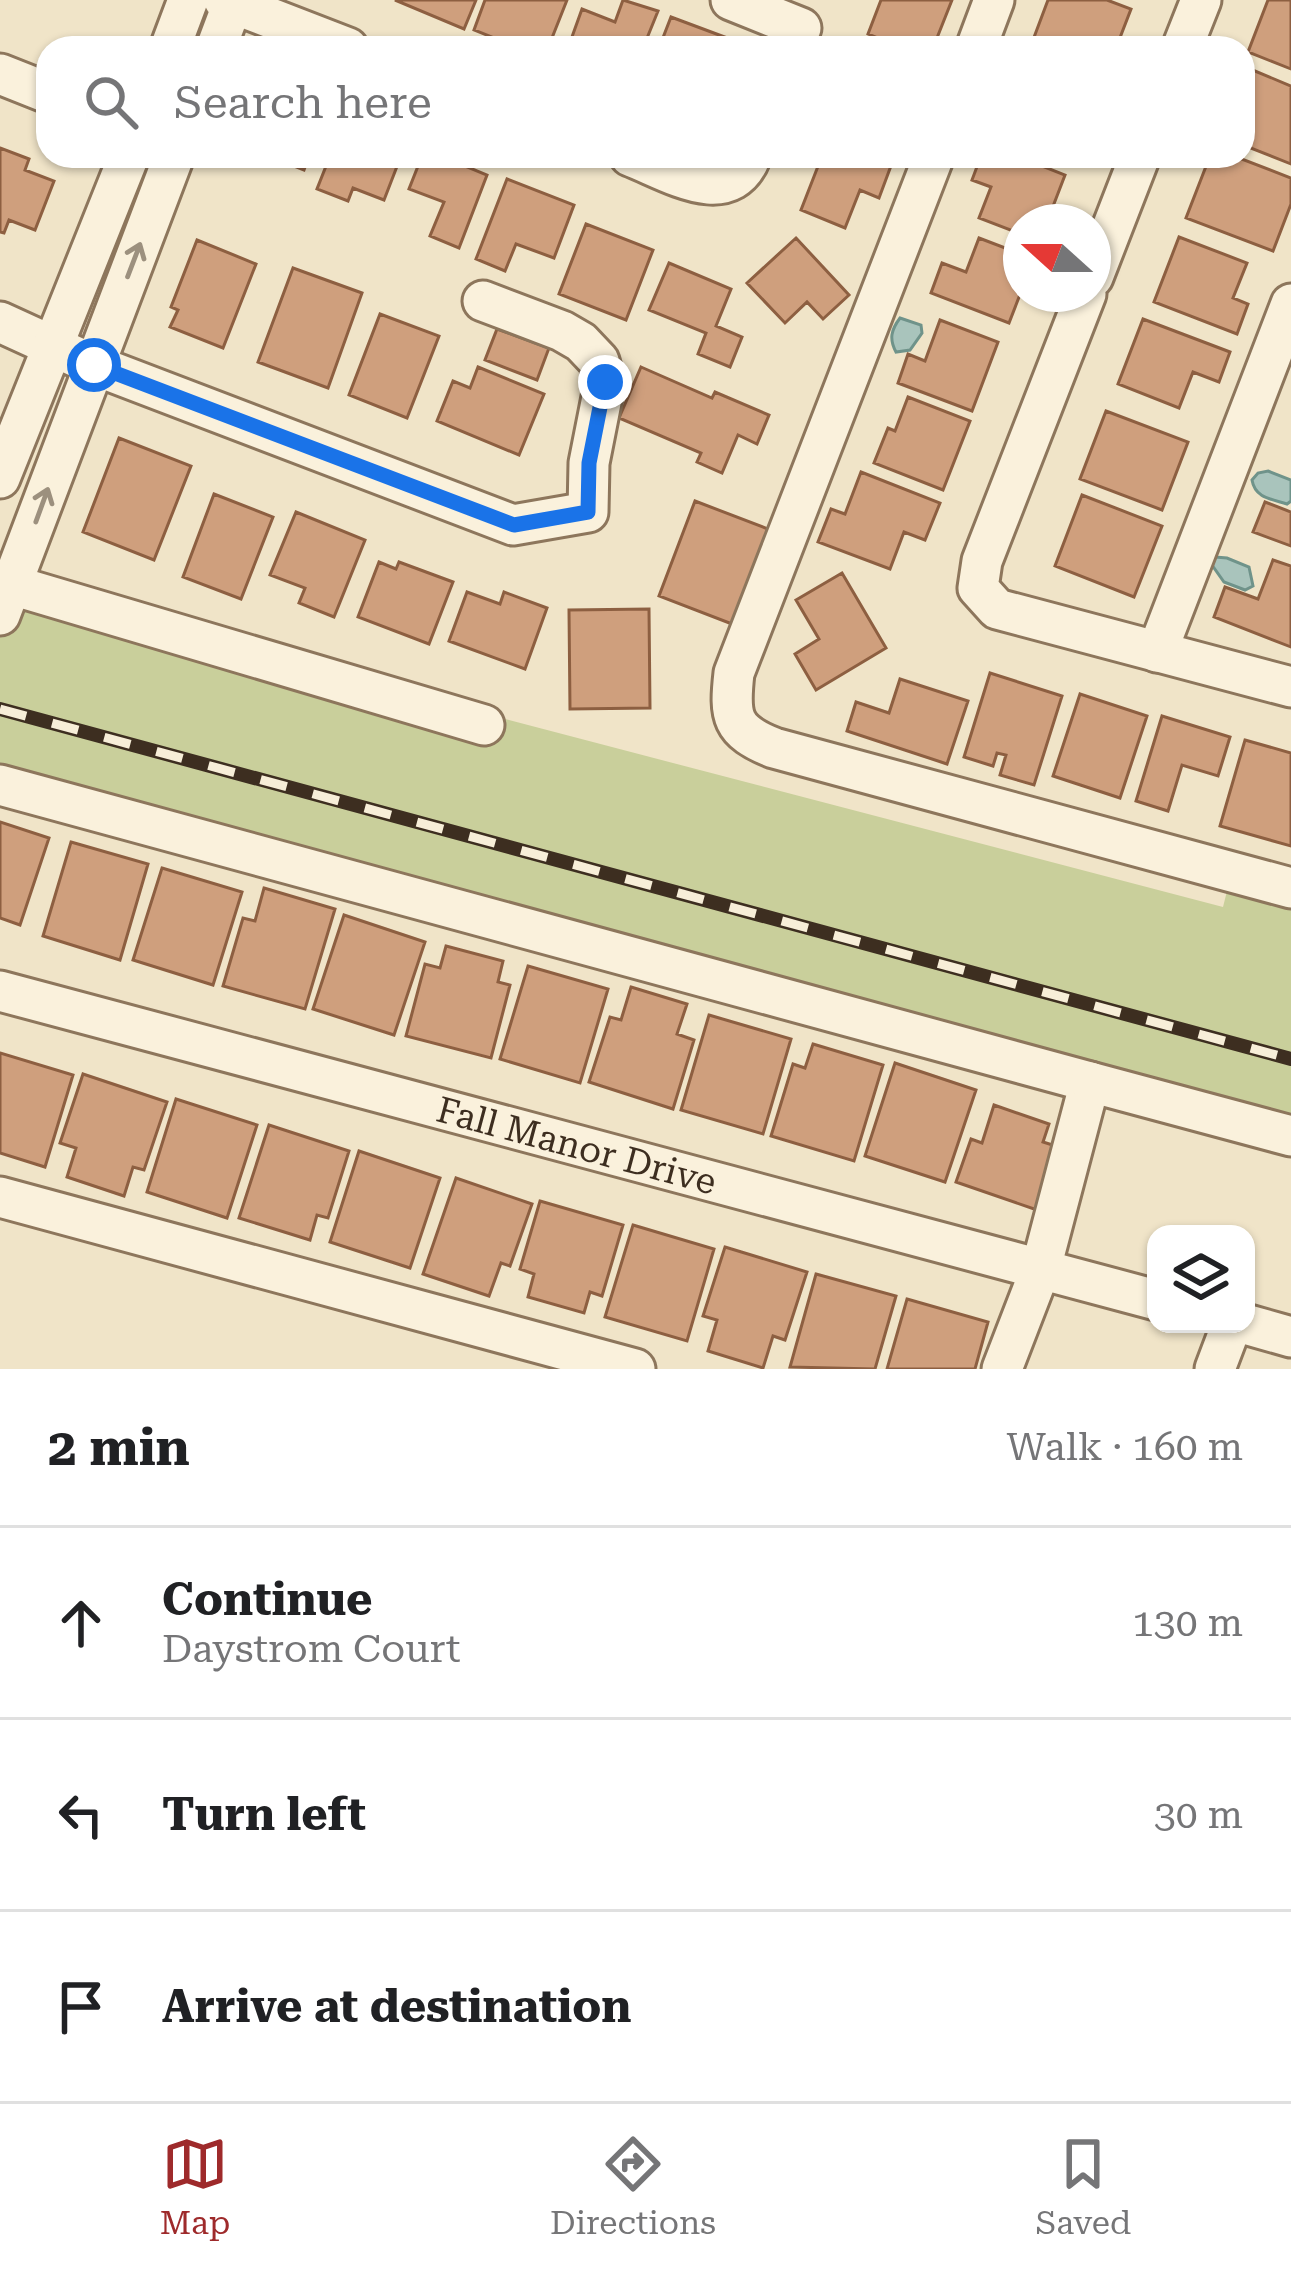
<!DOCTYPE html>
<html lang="en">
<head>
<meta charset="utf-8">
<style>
	:root { --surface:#fff; --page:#f2f2f2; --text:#202124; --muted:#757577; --line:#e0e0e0; --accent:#9e2a2b }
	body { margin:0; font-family:"Roboto Serif",serif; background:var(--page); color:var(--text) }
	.controls { position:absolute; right:36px; bottom:36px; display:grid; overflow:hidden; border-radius:24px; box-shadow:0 3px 9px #0004 }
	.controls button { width:108px; height:108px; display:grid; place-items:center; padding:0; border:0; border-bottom:3px solid var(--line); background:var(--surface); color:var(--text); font:60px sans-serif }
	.compass { position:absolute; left:1003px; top:204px; width:108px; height:108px; border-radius:50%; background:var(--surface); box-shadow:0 3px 9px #0004; rotate:291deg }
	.stop { position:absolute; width:36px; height:36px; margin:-27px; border:9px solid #1a73e8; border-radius:50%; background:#fff }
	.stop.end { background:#1a73e8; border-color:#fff; box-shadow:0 3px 12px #0008 }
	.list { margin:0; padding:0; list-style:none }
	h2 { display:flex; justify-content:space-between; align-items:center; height:156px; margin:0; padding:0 48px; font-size:51px }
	h2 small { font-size:39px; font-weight:400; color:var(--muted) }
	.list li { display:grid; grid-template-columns:78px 1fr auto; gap:36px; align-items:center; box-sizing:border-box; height:192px; padding:0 48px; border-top:3px solid var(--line) }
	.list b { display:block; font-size:45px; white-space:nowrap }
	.list p { margin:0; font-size:39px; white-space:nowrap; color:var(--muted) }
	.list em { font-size:39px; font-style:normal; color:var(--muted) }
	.icon { flex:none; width:66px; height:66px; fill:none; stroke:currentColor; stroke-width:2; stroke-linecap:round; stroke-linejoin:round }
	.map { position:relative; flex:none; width:1291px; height:1369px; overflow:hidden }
	.search { position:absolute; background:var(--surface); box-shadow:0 3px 9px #0004; left:36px; right:36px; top:36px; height:132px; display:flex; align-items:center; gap:30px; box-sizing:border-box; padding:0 42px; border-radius:36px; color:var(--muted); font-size:45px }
	.sheet { height:732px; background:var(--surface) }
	nav { display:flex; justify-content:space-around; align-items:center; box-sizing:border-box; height:168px; border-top:3px solid var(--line); background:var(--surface); font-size:33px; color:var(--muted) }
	nav a { display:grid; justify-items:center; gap:6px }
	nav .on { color:var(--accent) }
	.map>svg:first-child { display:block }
	.green { fill:#c9cf9b }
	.water { fill:#a9c4bc; stroke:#6f938a; stroke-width:3 }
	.building { fill:#cf9f7d; stroke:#8d5f41; stroke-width:3 }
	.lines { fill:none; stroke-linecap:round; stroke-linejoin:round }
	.minor-casing { stroke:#8d765c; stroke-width:45 }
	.minor { stroke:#faf1dc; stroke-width:39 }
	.rail-casing { stroke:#3d2e20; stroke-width:14 }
	.rail { stroke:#f7eed8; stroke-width:9; stroke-dasharray:27; stroke-linecap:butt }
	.oneway { stroke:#9c907e }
	.route { stroke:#1a73e8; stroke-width:15 }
	.labels { text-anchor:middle; stroke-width:9; stroke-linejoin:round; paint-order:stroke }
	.street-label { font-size:36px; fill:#3d2e20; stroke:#f7eed8 }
</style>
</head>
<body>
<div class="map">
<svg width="1291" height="1369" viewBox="0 0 1291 1369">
	<rect width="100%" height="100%" fill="#f0e4c8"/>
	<path class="green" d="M16,591L1223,907L1232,871L1291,887V1128L0,781V630Z"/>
	<path class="water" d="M900,318L921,325L922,333L910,350L896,352C889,339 891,330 900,318Z
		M1268,471L1291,480V501L1287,504C1271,499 1255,498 1252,480L1258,473Z
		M1215,557L1227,558L1249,567L1253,586L1245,590L1224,582L1212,565Z"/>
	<path class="building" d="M395,0H476L464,29Z
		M485,0H567L548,48H519L474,30Z
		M623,0L658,11L643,48H568L582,9L615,22Z
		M881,0H952L933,48H901L868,34Z
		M1048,0H1107L1131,9L1116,48H1030Z
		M1268,0H1291V69L1248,52Z
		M671,17L738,42L736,48H659Z
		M1243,66L1291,86V164L1243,145Z
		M0,148L29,159L25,170L54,181L35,230L9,220L4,233L0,232Z
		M251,156H309L304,170L269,156L266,162Z
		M330,156H401L384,200L353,188L348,201L317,189Z
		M422,156H441L487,175L459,248L430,236L444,202L409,189Z
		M822,156H874L892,163L879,198L860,190L845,228L801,210Z
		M981,156H1017L1065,175L1047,222H1021V234L979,218L991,187L972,180Z
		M1210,156H1234L1291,178V204L1273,251L1186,218Z
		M507,179L574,205L554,258L516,244L505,271L476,259Z
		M586,224L653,250L626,320L559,294Z
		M1179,237L1247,263L1233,298L1248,304L1237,334L1154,302Z
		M796,238L849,295L823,319L807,302L785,323L747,283Z
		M979,238L1021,254V292L1009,323L931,293L942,263L966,272Z
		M197,240L256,264L223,348L170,327L178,310L171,307Z
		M669,263L731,289L716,326L742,337L730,367L698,354L706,333L649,310Z
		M293,268L362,293L328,388L258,362Z
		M380,314L439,336L407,418L349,395Z
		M1143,319L1230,352L1219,382L1193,372L1179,408L1118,384Z
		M940,320L998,342L972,411L898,383L908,354L925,361Z
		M497,329L549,348L537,380L485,360Z
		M478,367L544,394L519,455L437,421L453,381L470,388Z
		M641,367L712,398L715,392L769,415L757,444L738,435L722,473L697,462L701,453L619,418Z
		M908,397L970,421L943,490L874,463L888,428L895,431Z
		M1106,411L1188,442L1162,510L1080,479Z
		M119,438L191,466L154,560L83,532Z
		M861,472L940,503L925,540L904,532L890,569L818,542L831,509L845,514Z
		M214,494L273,517L241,599L183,577Z
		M1082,495L1162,526L1134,597L1055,566Z
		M695,501L768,529L732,624L659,596Z
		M1265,502L1291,512V546L1253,532Z
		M296,512L365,540L334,617L299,603L305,588L270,575Z
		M1273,560L1291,566V647L1214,617L1225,587L1258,599Z
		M379,562L396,569L399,562L453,582L429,644L358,617Z
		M842,573L886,648L816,690L795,654L819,639L796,600Z
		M467,592L500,604L504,592L547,608L525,669L449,641Z
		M649,609L650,708L570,709L569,610Z
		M990,673L1062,696L1034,785L1000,775L1006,755L997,753L993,766L964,757Z
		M900,679L968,701L947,764L847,731L856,702L889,713Z
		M1080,694L1147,716L1120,798L1053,776Z
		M1162,716L1230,737L1218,776L1182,765L1168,811L1136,801Z
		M1245,740L1291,753V846L1220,826Z
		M0,822L49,838L20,925L0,918Z
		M71,842L148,864L120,960L43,936Z
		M162,868L242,892L213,985L133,960Z
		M264,888L335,909L305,1009L223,986L243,918L255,921Z
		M344,915L425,942L394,1035L313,1009Z
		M446,946L503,961L498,982L510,985L491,1058L406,1036L425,964L440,968Z
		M528,966L608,989L580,1083L500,1059Z
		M631,987L687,1004L677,1034L694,1040L673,1109L589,1082L610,1017L621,1020Z
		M709,1015L791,1039L763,1134L681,1110Z
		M813,1044L883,1065L854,1161L771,1136L793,1064L805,1068Z
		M0,1053L73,1075L45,1167L0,1153Z
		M895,1063L976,1090L945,1182L865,1156Z
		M83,1074L167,1102L144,1170L133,1167L124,1196L67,1177L76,1148L60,1143Z
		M176,1099L257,1125L227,1218L147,1192Z
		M994,1105L1049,1124L1043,1142L1062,1148L1040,1211L956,1182L971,1139L982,1143Z
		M269,1125L349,1151L328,1218L317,1215L310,1240L239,1218Z
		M359,1151L440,1178L410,1268L330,1242Z
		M456,1178L532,1204L510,1266L501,1263L489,1296L423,1274Z
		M540,1201L623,1225L602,1296L590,1292L584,1313L528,1297L534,1274L520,1269Z
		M633,1225L714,1249L687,1341L605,1317Z
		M725,1247L807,1272L785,1340L773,1336L763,1368L708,1351L717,1320L703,1316Z
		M816,1274L896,1296L875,1369L790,1367Z
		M907,1299L988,1322L975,1369H887Z"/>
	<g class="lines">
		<g class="minor-casing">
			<g id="minor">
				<path d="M224,0L348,48"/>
				<path d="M731,0L801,28"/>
				<path d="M170,48L188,0"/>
				<path d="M216,48L234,0"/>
				<path d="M976,48L994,0"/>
				<path d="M1182,48L1201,0"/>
				<path d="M0,74L48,93"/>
				<path d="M630,156C669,171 730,211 751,156"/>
				<path d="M934,156L734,673C729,717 731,731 774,748L1291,888"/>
				<path d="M1093,277L1140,156"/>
				<path d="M1086,294L982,561L978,588L997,609L1291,687"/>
				<path d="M0,322L94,365L513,525L588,512L589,463L605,382L599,361L581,342L562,331L483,301"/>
				<path d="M0,478L129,156"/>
				<path d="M12,585L484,725"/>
				<path d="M0,615L174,156"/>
				<path d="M1157,652L1291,304"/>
				<path d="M0,785L1090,1082L1041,1268L1002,1369"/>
				<path id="s1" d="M0,991L1156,1300"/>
				<path d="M1090,1082L1291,1136"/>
				<path d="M0,1197L635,1369"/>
				<path d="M1245,1324L1291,1337"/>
				<path d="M1215,1369L1232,1324"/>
			</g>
		</g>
		<use href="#minor" class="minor"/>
		<g class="rail-casing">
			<path id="rail" d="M0,709L1291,1059"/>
		</g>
		<use href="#rail" class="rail"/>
	</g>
	<defs><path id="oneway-shaft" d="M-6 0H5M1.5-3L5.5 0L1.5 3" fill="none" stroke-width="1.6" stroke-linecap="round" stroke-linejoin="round" transform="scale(3)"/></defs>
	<g class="oneway">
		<use href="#oneway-shaft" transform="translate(134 260) rotate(-69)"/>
		<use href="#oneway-shaft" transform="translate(42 505) rotate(-70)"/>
	</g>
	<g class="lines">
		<path class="route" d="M94,365L514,525L588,512L589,463L605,382"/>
	</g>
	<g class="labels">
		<g class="street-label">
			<text dy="13" stroke="none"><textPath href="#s1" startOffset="597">Fall Manor Drive</textPath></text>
		</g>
	</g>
</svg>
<div class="controls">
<button><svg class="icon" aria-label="layers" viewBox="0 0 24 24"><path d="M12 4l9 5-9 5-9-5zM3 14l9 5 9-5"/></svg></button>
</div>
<svg class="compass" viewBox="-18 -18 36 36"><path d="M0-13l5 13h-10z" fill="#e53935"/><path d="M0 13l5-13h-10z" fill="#757577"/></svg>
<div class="stop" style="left:94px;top:365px"></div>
<div class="stop end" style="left:605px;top:382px"></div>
<div class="search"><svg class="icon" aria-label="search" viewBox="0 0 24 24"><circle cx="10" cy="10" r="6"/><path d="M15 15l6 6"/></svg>Search here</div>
</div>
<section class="sheet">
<h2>2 min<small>Walk · 160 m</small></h2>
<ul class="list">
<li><svg class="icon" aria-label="ahead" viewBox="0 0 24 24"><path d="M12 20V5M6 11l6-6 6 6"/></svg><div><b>Continue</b><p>Daystrom Court</p></div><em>130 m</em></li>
<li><svg class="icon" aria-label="left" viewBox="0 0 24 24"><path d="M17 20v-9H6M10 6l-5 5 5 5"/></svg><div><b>Turn left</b></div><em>30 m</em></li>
<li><svg class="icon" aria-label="arrive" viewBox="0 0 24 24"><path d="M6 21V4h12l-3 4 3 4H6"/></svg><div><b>Arrive at destination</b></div></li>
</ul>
</section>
<nav>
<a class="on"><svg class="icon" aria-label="map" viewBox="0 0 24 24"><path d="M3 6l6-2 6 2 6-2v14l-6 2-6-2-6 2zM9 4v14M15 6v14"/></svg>Map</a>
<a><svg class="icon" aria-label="directions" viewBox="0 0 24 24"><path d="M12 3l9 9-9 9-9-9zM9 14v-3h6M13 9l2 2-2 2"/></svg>Directions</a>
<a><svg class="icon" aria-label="saved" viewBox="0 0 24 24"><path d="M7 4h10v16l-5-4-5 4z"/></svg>Saved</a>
</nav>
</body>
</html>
